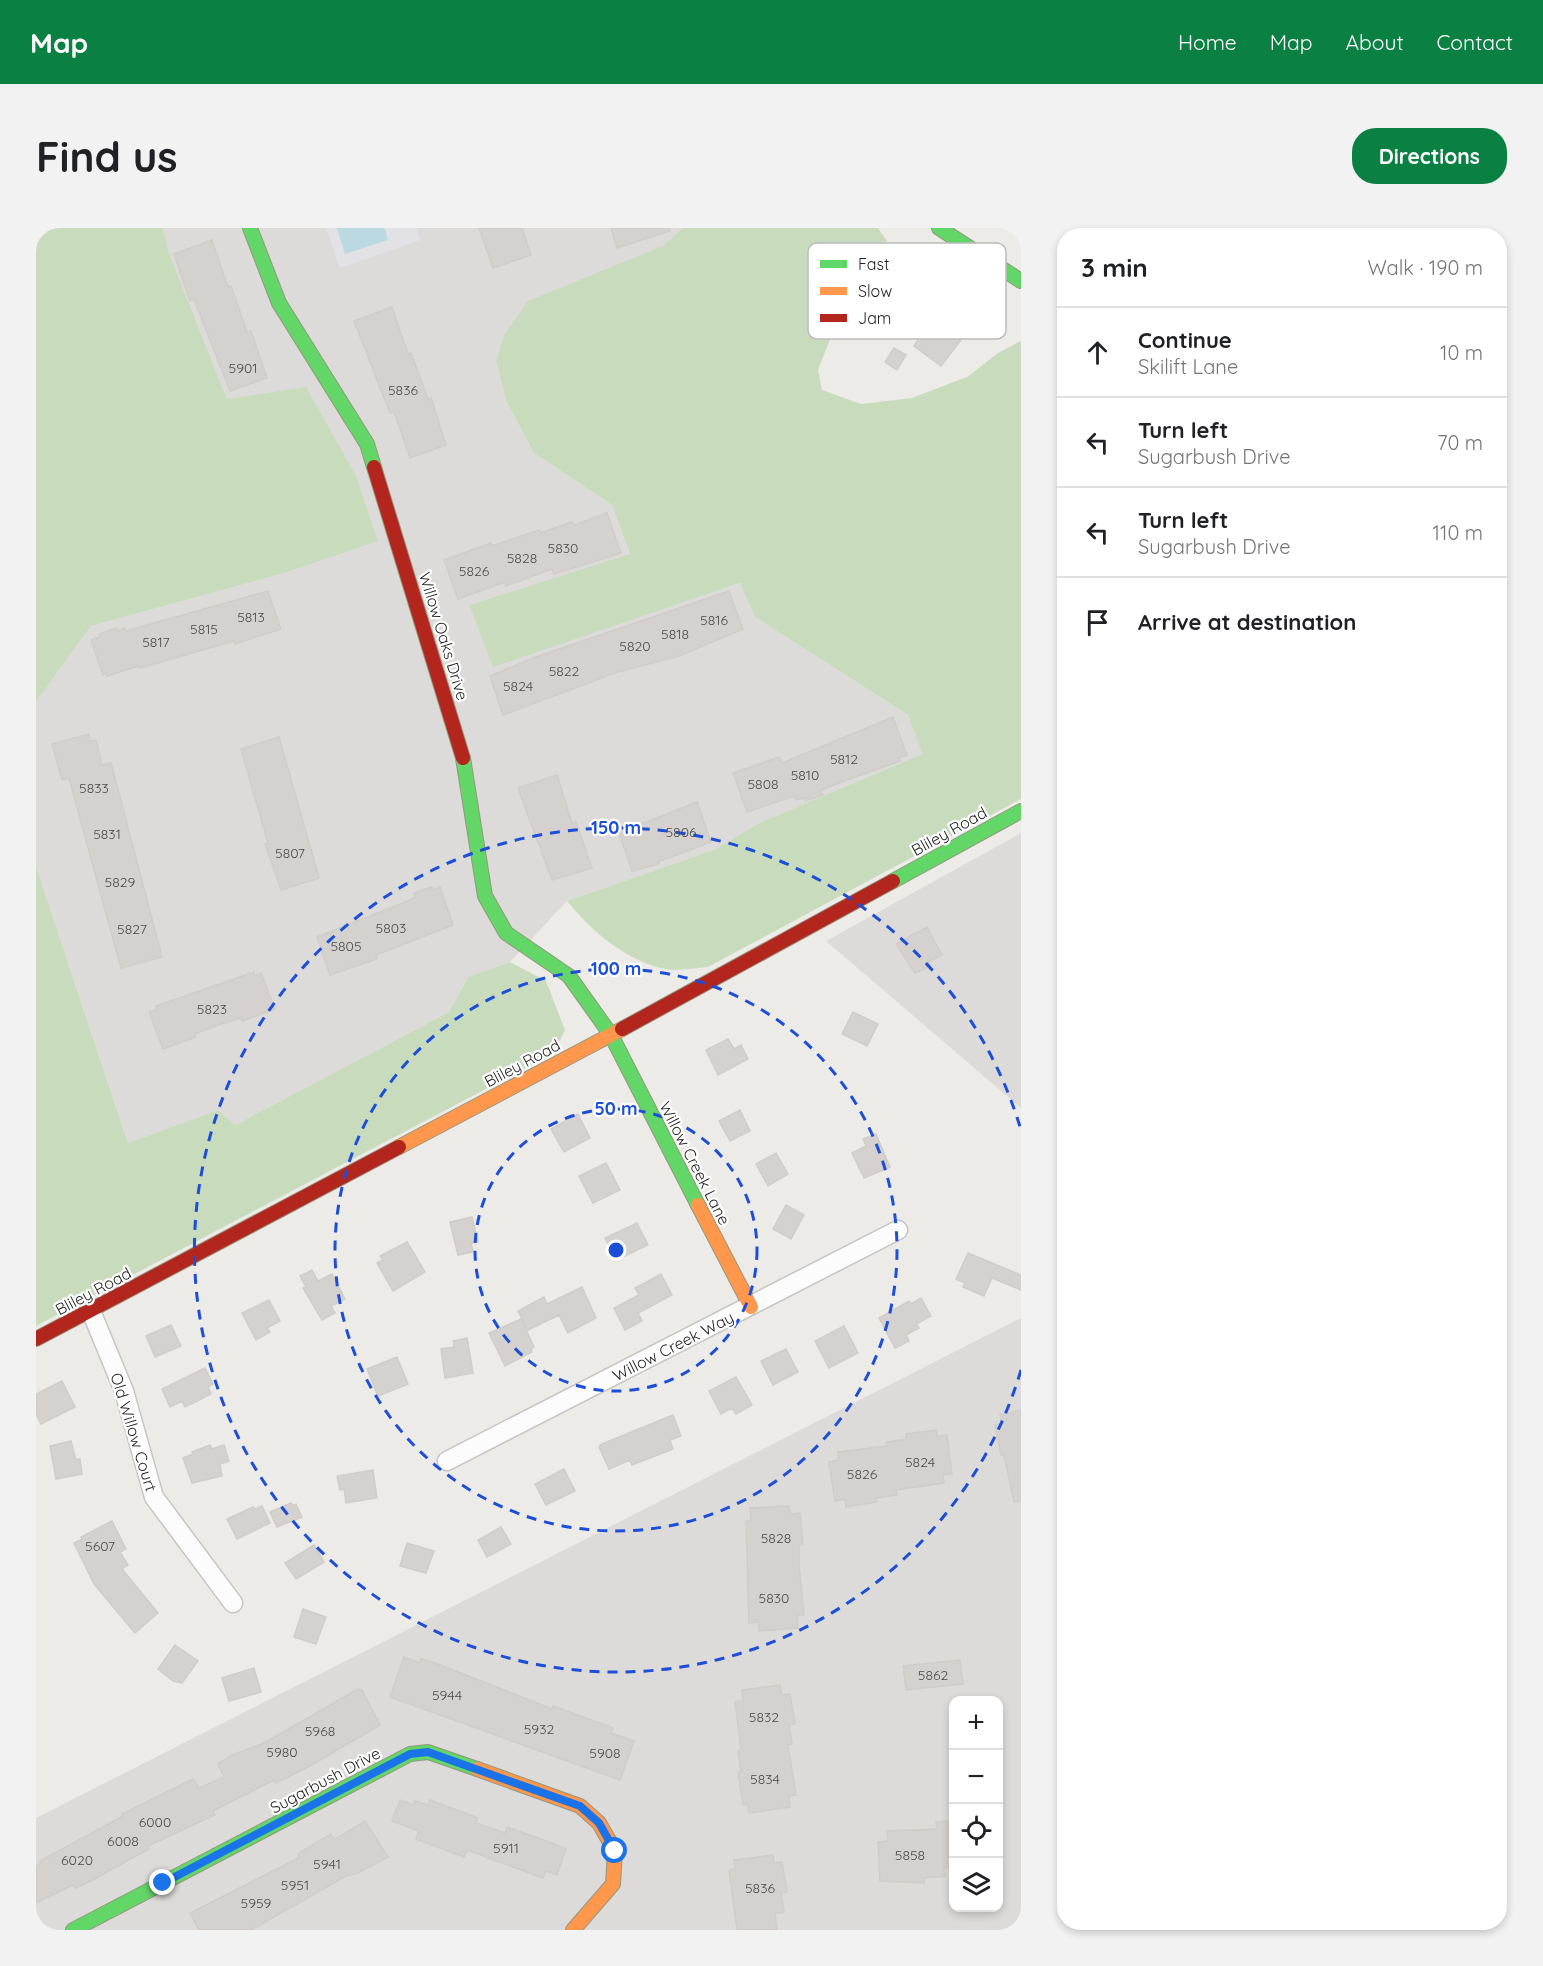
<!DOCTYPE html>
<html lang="en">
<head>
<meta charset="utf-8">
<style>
	:root { --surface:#fff; --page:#f2f2f2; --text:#202124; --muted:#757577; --line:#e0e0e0; --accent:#0b8043 }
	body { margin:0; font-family:Quicksand,sans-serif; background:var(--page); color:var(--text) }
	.controls { position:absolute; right:18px; bottom:18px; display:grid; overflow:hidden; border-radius:12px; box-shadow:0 3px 9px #0003 }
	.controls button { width:54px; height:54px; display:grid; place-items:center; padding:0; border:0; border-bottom:2px solid var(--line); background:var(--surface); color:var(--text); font:30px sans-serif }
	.stop { position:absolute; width:18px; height:18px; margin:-14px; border:4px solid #1a73e8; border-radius:50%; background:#fff }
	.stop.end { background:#1a73e8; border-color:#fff; box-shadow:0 2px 6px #0008 }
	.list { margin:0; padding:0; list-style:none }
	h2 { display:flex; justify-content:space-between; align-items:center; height:78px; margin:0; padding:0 24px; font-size:26px }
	h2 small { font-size:20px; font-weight:400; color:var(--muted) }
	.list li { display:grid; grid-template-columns:39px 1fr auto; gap:18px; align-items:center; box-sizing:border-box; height:90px; padding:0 24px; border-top:2px solid var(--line) }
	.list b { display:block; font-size:22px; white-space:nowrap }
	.list p { margin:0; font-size:20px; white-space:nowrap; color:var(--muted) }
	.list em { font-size:20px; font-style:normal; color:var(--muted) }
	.icon { flex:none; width:33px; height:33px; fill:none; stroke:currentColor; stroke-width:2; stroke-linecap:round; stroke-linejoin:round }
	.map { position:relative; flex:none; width:985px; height:1702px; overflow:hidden; border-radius:24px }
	header { display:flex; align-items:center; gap:36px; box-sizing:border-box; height:84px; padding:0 30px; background:var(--accent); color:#fff }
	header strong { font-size:28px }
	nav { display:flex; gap:33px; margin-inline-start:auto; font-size:21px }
	.intro { display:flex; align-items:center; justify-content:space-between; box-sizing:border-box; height:144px; padding:0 36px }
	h1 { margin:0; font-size:42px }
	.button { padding:15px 27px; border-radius:24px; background:var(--accent); color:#fff; font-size:21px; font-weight:700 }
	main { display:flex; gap:36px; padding:0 36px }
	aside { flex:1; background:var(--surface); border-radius:24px; box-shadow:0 3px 9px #0003 }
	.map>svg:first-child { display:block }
	.residential { fill:#dcdbd9; fill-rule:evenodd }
	.forest { fill:#c8dcbd }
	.plaza { fill:#e2e1e6 }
	.water { fill:#bbd9e0 }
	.building { fill:#d4d1ce; stroke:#d0cdc9; stroke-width:1.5 }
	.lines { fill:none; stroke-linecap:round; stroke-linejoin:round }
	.street-casing { stroke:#c6c5c4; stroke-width:21 }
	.fast-casing { stroke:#95977f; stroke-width:16 }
	.slow-casing { stroke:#95977f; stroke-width:16 }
	.jam-casing { stroke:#95977f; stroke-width:16 }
	.street { stroke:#fcfcfc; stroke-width:18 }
	.fast { stroke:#63d668; stroke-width:14 }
	.slow { stroke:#ff974d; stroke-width:14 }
	.jam { stroke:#b3261e; stroke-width:14 }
	.route { stroke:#1a73e8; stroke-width:8 }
	.ring { fill:none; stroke:#1d4ed8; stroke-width:3; stroke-dasharray:10 8 }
	.labels { text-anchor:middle; stroke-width:4.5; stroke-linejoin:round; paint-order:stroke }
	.number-label { font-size:14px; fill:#4c4c4b }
	.street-label { font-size:16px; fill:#1f1f1f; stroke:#fff }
	.key { fill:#fff; stroke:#bcbcbc; stroke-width:1.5 }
	.key-label { font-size:16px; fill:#1f1f1f }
	.centre { fill:#1d4ed8; stroke:#fff; stroke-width:3 }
	.ring-label { font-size:18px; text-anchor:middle; font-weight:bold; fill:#1d4ed8; stroke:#fff; stroke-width:4.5; stroke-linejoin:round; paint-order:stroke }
</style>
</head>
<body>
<header>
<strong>Map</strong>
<nav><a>Home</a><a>Map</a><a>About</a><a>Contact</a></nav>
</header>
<div class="intro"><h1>Find us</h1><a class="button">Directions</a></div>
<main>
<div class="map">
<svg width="985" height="1702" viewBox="0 0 985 1702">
	<rect width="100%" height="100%" fill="#edebe8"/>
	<path class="residential" d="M127,0H646L627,18L468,108L460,134L470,173L498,225L576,277L594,327L433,377L457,438L705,355L719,389L872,487L886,526L723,595L680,621L531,673L474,734L432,749L413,784L199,897L182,882L92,915L0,638V474L55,398L242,347L341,312L191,171L133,25Z
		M985,605V880L790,713Z
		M985,1090V1702H0V1590ZM918,1472H963V1680H918Z"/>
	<path class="forest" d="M0,0H127L133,25L191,171L270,159L320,248L342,313L242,347L55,398L0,474Z
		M646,0H842L851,13L793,114L782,142L786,162L825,176L876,170L931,149L962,125L985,113V571L672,739C658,740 638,744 625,740C586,730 556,703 531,673L680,621L723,595L886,526L872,487L719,389L704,355L457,439L433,377L594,326L576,277L498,225L470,173L460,133L468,107L492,73L627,18Z
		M0,638L92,915L182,882L199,897L413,784L432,749L474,734L510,753L529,802L518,825L0,1098Z"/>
	<path class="plaza" d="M290,0H301L309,26L352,11L348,0H380L384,12L304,40Z"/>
	<path class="water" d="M301,0H348L352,12L309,26Z"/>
	<path class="building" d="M443,0H486L495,27L457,40Z
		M575,0H634V3L581,20Z
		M176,12L192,59L195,58L211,104L215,103L231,150L194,163L158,71L154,73L138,26Z
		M852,55L874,69L872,73L898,90L900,88L928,108L905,138L878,118L887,104L857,85L850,95L833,84Z
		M356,79L372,126L375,125L392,171L395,170L410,217L374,230L358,184L354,185L318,93Z
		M858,120L870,127L861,142L849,134Z
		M571,285L585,325L518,346L516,341L470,358L469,354L422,371L408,332L455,315L456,318L503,302L504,305L536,294L538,297Z
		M232,363L245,401L199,416L198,413L104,440L103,438L71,448L70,445L67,447L55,412L64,409L63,406L81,400L82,403L89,400L90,403Z
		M693,363L707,401L643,428L582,444L467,487L454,448L497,430Z
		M857,489L871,527L862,530L864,533L792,559L785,563L787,567L769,573L768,570L760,572L758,568L711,584L697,545L743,529L746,535Z
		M53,506L54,513L60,512L66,537L75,535L126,729L85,740L33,550L26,552L16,516Z
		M243,509L283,650L245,662L229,616L232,615L205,521Z
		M521,547L536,595L540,594L556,640L516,652L482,560Z
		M661,574L675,614L622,634L623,636L596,643L583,605Z
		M396,659L397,662L404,659L417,697L340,727L341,731L294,747L281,709L372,673L379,669L378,665Z
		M891,699L906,727L892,734L894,738L879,745L860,716Z
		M218,744L219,748L225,745L239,781L206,793L205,790L185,796L158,806L160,809L127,821L113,784L121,781L120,778Z
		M817,784L842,796L831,818L806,806Z
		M692,811L698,821L705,817L712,831L682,847L670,822Z
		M704,882L714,903L694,913L683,893Z
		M542,886L554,910L528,924L515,901Z
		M840,906L854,939L828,950L816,925L830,918L827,911Z
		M740,925L752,946L732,958L720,936Z
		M570,935L584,962L557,975L543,948Z
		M750,977L768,987L755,1011L737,1001Z
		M436,989L442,1014L435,1015L437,1024L422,1027L414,994Z
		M601,995L612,1017L589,1028L585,1020L576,1024L569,1010Z
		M371,1014L389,1044L357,1063L341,1035L347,1032L344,1028Z
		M932,1025L985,1047V1062L956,1050L948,1068L927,1059L929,1055L920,1051Z
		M276,1042L282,1053L296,1046L309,1071L295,1078L299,1085L286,1092L267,1060L270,1059L264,1048Z
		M625,1046L636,1067L602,1085L606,1093L589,1102L578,1080L603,1067L599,1060Z
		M546,1059L560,1090L532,1105L523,1087L492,1102L482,1083L508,1069L511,1076Z
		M885,1070L895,1088L880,1096L883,1100L870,1107L873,1113L859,1120L843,1090L873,1073L875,1076Z
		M233,1072L244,1093L231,1100L234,1104L220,1112L206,1085Z
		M485,1091L498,1119L495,1121L496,1124L469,1138L453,1105Z
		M135,1097L145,1118L119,1129L110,1108Z
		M808,1098L822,1125L793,1140L779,1113Z
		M431,1110L437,1145L409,1150L405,1121L418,1119L417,1113Z
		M750,1121L762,1144L737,1157L725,1133Z
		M361,1129L372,1156L342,1168L331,1141Z
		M169,1140L177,1156L172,1159L175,1166L149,1179L146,1173L134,1179L126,1161Z
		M700,1149L716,1177L700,1186L696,1180L685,1186L673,1163Z
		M26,1153L39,1179L5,1196L0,1186V1166Z
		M985,1182V1273L978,1274L968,1227H965L959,1197L966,1195L964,1187Z
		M637,1187L645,1208L634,1212L637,1221L596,1237L594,1232L573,1241L563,1219L566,1216Z
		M900,1202L901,1208L911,1207L916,1246L907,1247L908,1255L860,1262L861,1267L840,1270L841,1274L810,1279L809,1271L799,1273L793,1234L803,1232L802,1224L851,1218L850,1214L870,1211V1206Z
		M35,1213L40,1232L44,1231L46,1246L20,1251L14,1218Z
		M174,1217L176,1221L188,1217L193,1233L184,1236L186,1248L156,1255L147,1230L157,1226L156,1224Z
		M528,1241L539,1263L510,1277L499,1256Z
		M337,1242L341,1270L310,1275L308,1261L304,1262L301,1248Z
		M255,1275L257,1278L260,1276L266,1289L241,1299L234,1284Z
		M226,1278L234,1295L201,1311L191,1291L217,1279L219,1281Z
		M753,1278L754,1286L764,1285L767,1316H763V1337L768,1387L761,1388L762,1400L723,1403L722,1394L713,1395L710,1293H715L714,1280Z
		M76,1293L90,1321L84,1324L92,1337L86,1341L122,1385L99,1405L58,1356L38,1315L46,1311L45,1309Z
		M465,1299L475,1316L451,1329L442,1312Z
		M371,1315L398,1323L390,1345L364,1338Z
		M278,1317L288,1334L260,1351L249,1335Z
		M267,1381L290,1389L280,1416L258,1409Z
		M139,1417L162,1433L146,1455L137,1453L122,1441Z
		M368,1429L384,1435L385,1431L402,1436L516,1481L517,1478L577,1500L575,1505L598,1513L584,1552L354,1469Z
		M924,1432L927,1456L870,1462L867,1438Z
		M218,1440L225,1464L193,1473L186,1450Z
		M744,1457L746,1467L754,1466L759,1496L753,1497L756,1516L752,1517L760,1567L753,1568L754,1579L713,1585L712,1576L707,1577L702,1544H705L702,1523L705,1522L699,1474L707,1473L706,1462Z
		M322,1461L326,1462L344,1497L274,1538L240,1555L238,1552L177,1583L179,1587L112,1618L113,1621L53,1654L40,1660L37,1657L0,1675V1638L5,1635L4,1633L87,1588L86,1586L157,1551L163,1560L188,1549L182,1536L196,1527L228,1515Z
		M364,1572L378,1577L379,1573L392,1577L394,1572L442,1590L440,1595L469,1605L471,1599L519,1616L530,1621L521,1647L510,1643L507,1650L431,1622L428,1629L380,1611L383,1603L356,1593Z
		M329,1593L352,1629L322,1645L310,1648L215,1702H163L154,1685L253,1635L262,1630L263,1625L295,1606L298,1612Z
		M918,1593V1639L908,1640L909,1648L888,1650V1655L844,1653L842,1614L852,1613L851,1603L901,1601L900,1594Z
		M737,1627L738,1635L746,1634L751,1664L745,1665L748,1684L739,1685L741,1702H701L693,1642L699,1641L698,1632Z"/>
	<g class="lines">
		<g class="street-casing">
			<path id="street" d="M55,1083L88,1163L118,1269L197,1375
				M411,1233L862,1002"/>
		</g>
		<g class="fast-casing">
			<path id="fast" d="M214,0L243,75L331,216L338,239
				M903,0L985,53
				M427,530L449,668L470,705L533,748L575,807L662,977
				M857,653L985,583
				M37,1702L374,1526L392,1524L441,1541"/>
		</g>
		<g class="slow-casing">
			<path id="slow" d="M363,919L586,801
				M662,977L715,1079
				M441,1541L544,1578L563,1595L579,1623L577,1656L537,1702"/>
		</g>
		<g class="jam-casing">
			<path id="jam" d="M338,239L427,530
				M586,801L857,653
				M0,1111L363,919"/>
		</g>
		<use href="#street" class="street"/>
		<use href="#fast" class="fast"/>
		<use href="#slow" class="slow"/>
		<use href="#jam" class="jam"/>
	</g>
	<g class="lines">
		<path class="route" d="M127,1655L374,1526L392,1524L544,1578L563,1595L579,1623"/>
	</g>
	<g class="ring">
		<circle cx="580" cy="1022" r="141"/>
		<circle cx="580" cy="1022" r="281"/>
		<path d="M985 1142A422 422 0 1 1 985 902"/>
	</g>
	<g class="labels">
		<g class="number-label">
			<text x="207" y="145">5901</text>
			<text x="367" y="167">5836</text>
			<text x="527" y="325">5830</text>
			<text x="486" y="335">5828</text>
			<text x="438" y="348">5826</text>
			<text x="215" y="394">5813</text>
			<text x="678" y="397">5816</text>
			<text x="168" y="406">5815</text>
			<text x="639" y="411">5818</text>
			<text x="120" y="419">5817</text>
			<text x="599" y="423">5820</text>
			<text x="528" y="448">5822</text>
			<text x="482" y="463">5824</text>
			<text x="808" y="536">5812</text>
			<text x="769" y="552">5810</text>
			<text x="727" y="561">5808</text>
			<text x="58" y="565">5833</text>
			<text x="645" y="609">5806</text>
			<text x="71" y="611">5831</text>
			<text x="254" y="630">5807</text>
			<text x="84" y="659">5829</text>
			<text x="355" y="705">5803</text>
			<text x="96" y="706">5827</text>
			<text x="310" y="723">5805</text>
			<text x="176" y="786">5823</text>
			<text x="884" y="1239">5824</text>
			<text x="826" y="1251">5826</text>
			<text x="740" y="1315">5828</text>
			<text x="64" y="1323">5607</text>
			<text x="738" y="1375">5830</text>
			<text x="897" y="1452">5862</text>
			<text x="411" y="1472">5944</text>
			<text x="728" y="1494">5832</text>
			<text x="503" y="1506">5932</text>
			<text x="284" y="1508">5968</text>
			<text x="246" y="1529">5980</text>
			<text x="569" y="1530">5908</text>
			<text x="729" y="1556">5834</text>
			<text x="119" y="1599">6000</text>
			<text x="87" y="1618">6008</text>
			<text x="470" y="1625">5911</text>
			<text x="874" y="1632">5858</text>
			<text x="41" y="1637">6020</text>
			<text x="291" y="1641">5941</text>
			<text x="259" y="1662">5951</text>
			<text x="724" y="1665">5836</text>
			<text x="220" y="1680">5959</text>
		</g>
		<g class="street-label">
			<text transform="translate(408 408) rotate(73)" y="6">Willow Oaks Drive</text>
			<text transform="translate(913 603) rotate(-29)" y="6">Bliley Road</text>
			<text transform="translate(486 835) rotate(-28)" y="6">Bliley Road</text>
			<text transform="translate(659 935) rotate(63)" y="6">Willow Creek Lane</text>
			<text transform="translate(57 1063) rotate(-28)" y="6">Bliley Road</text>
			<text transform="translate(637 1118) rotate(-27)" y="6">Willow Creek Way</text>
			<text transform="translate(98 1204) rotate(73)" y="6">Old Willow Court</text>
			<text transform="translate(289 1552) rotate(-28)" y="6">Sugarbush Drive</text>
		</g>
	</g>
	<rect x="772" y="15" width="198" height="96" rx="9" class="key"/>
	<rect x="784" y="32" width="27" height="8" fill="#63d668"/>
	<rect x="784" y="59" width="27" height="8" fill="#ff974d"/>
	<rect x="784" y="86" width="27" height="8" fill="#b3261e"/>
	<g class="key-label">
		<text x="822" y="42">Fast</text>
		<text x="822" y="69">Slow</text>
		<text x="822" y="96">Jam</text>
	</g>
	<circle cx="580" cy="1022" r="9" class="centre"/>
	<g class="ring-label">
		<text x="580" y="606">150 m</text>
		<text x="580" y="747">100 m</text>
		<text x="580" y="887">50 m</text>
	</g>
</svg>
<div class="controls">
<button>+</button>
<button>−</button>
<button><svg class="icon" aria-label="locate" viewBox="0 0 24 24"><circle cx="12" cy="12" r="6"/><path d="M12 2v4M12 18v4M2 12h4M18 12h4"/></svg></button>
<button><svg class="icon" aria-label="layers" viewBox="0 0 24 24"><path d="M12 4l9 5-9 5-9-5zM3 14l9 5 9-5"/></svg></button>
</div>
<div class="stop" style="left:579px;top:1623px"></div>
<div class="stop end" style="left:127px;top:1655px"></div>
</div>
<aside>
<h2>3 min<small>Walk · 190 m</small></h2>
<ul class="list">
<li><svg class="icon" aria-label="ahead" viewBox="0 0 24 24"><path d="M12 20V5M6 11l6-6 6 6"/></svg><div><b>Continue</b><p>Skilift Lane</p></div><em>10 m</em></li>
<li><svg class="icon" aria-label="left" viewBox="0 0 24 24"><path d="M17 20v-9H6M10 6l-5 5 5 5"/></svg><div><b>Turn left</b><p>Sugarbush Drive</p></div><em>70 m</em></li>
<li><svg class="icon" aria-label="left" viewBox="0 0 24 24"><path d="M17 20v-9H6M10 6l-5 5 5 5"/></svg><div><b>Turn left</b><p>Sugarbush Drive</p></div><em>110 m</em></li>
<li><svg class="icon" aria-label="arrive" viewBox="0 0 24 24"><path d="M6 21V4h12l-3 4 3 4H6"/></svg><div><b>Arrive at destination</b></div></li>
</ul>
</aside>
</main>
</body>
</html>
